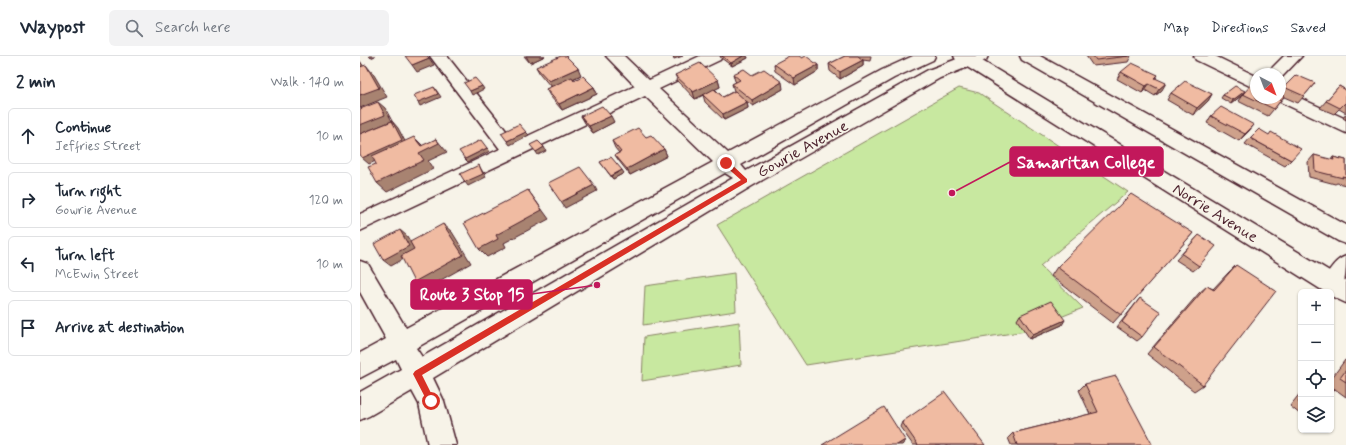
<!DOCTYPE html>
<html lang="en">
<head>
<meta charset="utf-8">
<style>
	:root { --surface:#fff; --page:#f2f2f3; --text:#1f2937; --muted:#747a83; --line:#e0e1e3 }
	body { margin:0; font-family:Mynerve,sans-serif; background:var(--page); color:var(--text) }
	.controls { position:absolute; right:12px; bottom:12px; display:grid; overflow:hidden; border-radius:6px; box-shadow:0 1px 3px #0004 }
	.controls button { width:36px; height:36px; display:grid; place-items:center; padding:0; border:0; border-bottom:1px solid var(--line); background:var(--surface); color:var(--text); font:20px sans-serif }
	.compass { position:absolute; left:890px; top:12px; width:36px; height:36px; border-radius:50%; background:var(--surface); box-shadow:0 1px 3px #0004; rotate:138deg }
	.stop { position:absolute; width:12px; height:12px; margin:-9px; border:3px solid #d93025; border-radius:50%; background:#fff }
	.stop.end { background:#d93025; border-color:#fff; box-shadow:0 1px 4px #0008 }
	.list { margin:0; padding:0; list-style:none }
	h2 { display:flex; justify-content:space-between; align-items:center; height:52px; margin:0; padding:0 16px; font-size:17px }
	h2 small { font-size:13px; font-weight:400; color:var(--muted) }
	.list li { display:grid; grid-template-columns:26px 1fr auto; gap:12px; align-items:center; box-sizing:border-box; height:56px; margin:0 8px 8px; padding:0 8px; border:1px solid var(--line); border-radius:6px }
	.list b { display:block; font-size:15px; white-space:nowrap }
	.list p { margin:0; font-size:13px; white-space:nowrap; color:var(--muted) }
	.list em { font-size:13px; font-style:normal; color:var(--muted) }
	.icon { flex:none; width:22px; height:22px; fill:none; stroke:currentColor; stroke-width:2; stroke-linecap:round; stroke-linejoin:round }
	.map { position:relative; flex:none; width:986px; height:389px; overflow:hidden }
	header { display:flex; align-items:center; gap:24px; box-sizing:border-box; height:56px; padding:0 20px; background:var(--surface); border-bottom:1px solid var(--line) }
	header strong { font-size:19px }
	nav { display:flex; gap:22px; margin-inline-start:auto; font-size:14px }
	.search { width:280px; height:36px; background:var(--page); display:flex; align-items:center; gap:10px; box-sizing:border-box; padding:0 14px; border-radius:6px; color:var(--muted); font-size:15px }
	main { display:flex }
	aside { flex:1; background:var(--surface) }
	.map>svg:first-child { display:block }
	.green { fill:#c8e8a0; stroke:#898466 }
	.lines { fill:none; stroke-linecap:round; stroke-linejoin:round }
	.minor-casing { stroke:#4a1f2b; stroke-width:3 }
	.major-casing { stroke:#4a1f2b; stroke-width:3 }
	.minor { fill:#f7f3e8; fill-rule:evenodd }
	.major { fill:#f7f3e8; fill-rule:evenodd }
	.wall { fill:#cea18b; stroke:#4a1f2b }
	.shaded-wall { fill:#a88371; stroke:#4a1f2b }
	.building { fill:#f0bba2; stroke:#4a1f2b }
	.route { fill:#d93025 }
	.labels { text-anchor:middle; stroke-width:3; stroke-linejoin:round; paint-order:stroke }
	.street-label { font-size:16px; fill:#4a1f2b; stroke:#f7f3e8 }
	.leader { fill:none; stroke:#c2185b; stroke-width:1.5 }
	.callout-dot { fill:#c2185b; stroke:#f7f3e8; stroke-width:1.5 }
	.callout { fill:#c2185b; stroke:#c2185b; stroke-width:1.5 }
	.callout-label { font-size:17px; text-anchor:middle; font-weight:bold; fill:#fff }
</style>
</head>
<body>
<header>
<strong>Waypost</strong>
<div class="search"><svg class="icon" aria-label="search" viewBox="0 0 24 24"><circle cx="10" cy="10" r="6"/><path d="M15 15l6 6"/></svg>Search here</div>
<nav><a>Map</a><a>Directions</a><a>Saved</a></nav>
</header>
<main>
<aside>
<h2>2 min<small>Walk · 140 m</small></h2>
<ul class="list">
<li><svg class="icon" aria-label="ahead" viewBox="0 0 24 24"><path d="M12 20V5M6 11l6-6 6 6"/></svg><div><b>Continue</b><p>Jeffries Street</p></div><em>10 m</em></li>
<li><svg class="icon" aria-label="right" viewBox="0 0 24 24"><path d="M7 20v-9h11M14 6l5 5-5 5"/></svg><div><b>Turn right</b><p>Gowrie Avenue</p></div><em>120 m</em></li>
<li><svg class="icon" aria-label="left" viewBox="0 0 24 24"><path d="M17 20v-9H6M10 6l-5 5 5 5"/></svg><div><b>Turn left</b><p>McEwin Street</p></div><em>10 m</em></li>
<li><svg class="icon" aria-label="arrive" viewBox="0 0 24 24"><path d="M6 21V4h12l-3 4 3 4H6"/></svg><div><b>Arrive at destination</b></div></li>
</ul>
</aside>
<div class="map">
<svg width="986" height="389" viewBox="0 0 986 389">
	<rect width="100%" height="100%" fill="#f7f3e8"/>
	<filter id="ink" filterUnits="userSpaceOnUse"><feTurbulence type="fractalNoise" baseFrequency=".025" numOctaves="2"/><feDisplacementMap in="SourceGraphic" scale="8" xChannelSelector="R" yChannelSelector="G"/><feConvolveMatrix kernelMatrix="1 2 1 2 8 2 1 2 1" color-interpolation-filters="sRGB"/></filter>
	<g filter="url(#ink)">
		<path class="green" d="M599,32L619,37L768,136L680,210L723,252L666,275L446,309L357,169Z
			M374,217L376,255L283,269L285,230Z
			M379,266L381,309L282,325L284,281Z"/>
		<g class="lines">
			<g class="minor-casing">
				<path id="minor" d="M70,0H87L155,86L275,30L246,0H264L289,24L340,0H362L360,4L299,33L368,97L522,14L553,0H575L573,4L534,22L381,109L386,115L568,14L605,0H628L626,4L580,22L392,130L73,322L84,345L96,389H68L59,348L52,335L9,360L0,364V336L41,313L36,303L0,322V297L26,283L0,236V205L8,208L46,272L353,106L285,40L0,175V158L140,93ZM365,117L373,122L62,301L56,292Z
					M834,0H855L896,20V33L836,4Z
					M924,0H942L921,22L920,18H906Z
					M920,33L986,63V77L914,43L913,42H920Z
					M986,200C986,218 986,244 965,235L962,228C967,217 974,204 986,200Z"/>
			</g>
			<g class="major-casing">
				<path id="major" d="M594,0H614L986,225V247L971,240V236H965L596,4Z
					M660,0H680L986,169V188L978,185L662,4Z"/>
			</g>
			<use href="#minor" class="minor"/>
			<use href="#major" class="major"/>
		</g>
		<path class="wall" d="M164,0H185L170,7Z
			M360,0H387L388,2L372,10L361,2Z
			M485,0H511L510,5L503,4V10L480,23L470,15L469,8Z
			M726,0H771L768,6L733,10Z
			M442,2L458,9V15L435,29L415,15L414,8Z
			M176,11L221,19L213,23L214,24L234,31L237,38L202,54L190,40L186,33L191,31L180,18Z
			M761,16L798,19L796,22L802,34L795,40L785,34L782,37L757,23Z
			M373,18L392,19L423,33L393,50L382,42L387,46L388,52L364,64L345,46L343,39L335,43L318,25L315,19L358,24L360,31L355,33L363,41L374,35L372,28L376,26L375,25Z
			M955,27L938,47L924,41L908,60L878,45L883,38L920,42V37L924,31Z
			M979,30L986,34V57L979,53L974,58L960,52Z
			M811,37L852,38L848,45L833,59L807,44Z
			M863,39H882L871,48L861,42Z
			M986,58V64L983,62Z
			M221,60L254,66L233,77L225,67Z
			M851,60L889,75L879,85L847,67Z
			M286,81L304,93L307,100L270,119L259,105L255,99L259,97L255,92L252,85Z
			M890,82L931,104L925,110L885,88Z
			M954,99L971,104L973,101L986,104V129L977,127L975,128L949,121L948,106Z
			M240,106L264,117L253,123Z
			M833,177L753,267L691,220L697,211Z
			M839,179V210L833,215L816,204Z
			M876,209L843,329L834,335L787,298L839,237L847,230L853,233L868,217Z
			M780,242L782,281L777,285L757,271Z
			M660,259L702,269L670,283L657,264Z
			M985,304H986V341L975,333L971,338V323Z
			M725,328L792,388L790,389H651L648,382L653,377L730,358L719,334Z
			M941,336V359L930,350Z
			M542,366L625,389H553L540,371Z"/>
		<path class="shaded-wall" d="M9,0H15L11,2Z
			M166,0H185L170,7Z
			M313,0H323L314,3Z
			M383,0H387L388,2L372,10L371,7Z
			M69,2L74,9L57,16L52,9Z
			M503,4V10L480,23V16Z
			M0,5L6,14L0,16Z
			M6,9L14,19L27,41L0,52V39Z
			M458,9V15L435,29L434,22Z
			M218,12L221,19L192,32L189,25Z
			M358,24L360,31L335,43L333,36Z
			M422,26L423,33L393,50L392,44Z
			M806,27L802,34L795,40L799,33Z
			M789,28L785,34L782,37L786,30Z
			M122,30L124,33L112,39L110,35Z
			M74,31L81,41L60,50L58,46Z
			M234,31L237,38L202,54L199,48Z
			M885,35L882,39L871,48L873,44Z
			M852,38L848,45L833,59L837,52Z
			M18,46L25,52L32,65L0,78V69Z
			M387,46L388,52L364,64L363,58Z
			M251,60L254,66L233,77L229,70Z
			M32,65L38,72L48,91L9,108L2,102Z
			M894,69L889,75L879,85L885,78Z
			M166,76L169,79L150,89L147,85Z
			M54,81L63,90L76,83L87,96L68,105L73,113L27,136L17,127L59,97L61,90Z
			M184,91L186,95L178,99L176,96Z
			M127,92L130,95L108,106L105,103Z
			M304,93L307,100L270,119L267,113Z
			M119,109L121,113L126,121L108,130L105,126Z
			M262,114L264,117L253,123L251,120Z
			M234,129L237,135L205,152L201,146Z
			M168,134L189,163L144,187L146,191L127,201L119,193L136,179Z
			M83,168L92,176L111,207L65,233L54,226Z
			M40,174L47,180L56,196L31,210L23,204Z
			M705,264L702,269L670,283L673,278Z
			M545,384L543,388L542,389H537Z"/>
		<path class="building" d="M45,0H67L69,2L52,9Z
			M201,0H206L218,12L189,25L176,11Z
			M362,0H383L371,7Z
			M429,0H439L442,2L446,0L458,9L434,22L414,8Z
			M485,0H498L503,4L480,16L469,8Z
			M733,0H769L736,4Z
			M340,7L358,24L333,36L315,19Z
			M772,7L798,19L795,22L806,27L799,33L789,28L786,30L761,16Z
			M6,9L19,32L0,39V11Z
			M384,13L392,19L404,13L422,26L392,44L372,28L380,24L373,18Z
			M936,19L955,27L944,40L924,31Z
			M223,20L234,31L199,48L186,33L212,21L214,24Z
			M115,22L122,30L110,35L104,27Z
			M825,25L852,38L837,52L811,37Z
			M894,26L896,27V42H920V38L924,40L914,53L883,38Z
			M875,30L885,35L873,44L863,39Z
			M979,30L986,34V47H985L980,52L966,45Z
			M74,31L78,38L58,46L54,39Z
			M354,33L363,41L375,35L387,46L363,58L343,39Z
			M18,46L25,59L0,69V53Z
			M242,50L251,60L229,70L221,60Z
			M861,51L894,69L885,78L851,60Z
			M32,65L42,84L2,102L0,98V78Z
			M159,68L166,76L147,85L141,77Z
			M278,72L286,81L291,79L304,93L267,113L255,99L261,96L252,85Z
			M899,73L909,79L911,76L941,93L931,104L890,82Z
			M54,81L61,90L76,83L79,87L59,97L64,104L17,127L8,111L16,108L12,100Z
			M121,84L127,92L105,103L99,95Z
			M178,85L184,91L176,96L170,89Z
			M954,99L974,104L973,101L986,104V121L982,120L983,122L955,115Z
			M251,101L262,114L251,120L240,106Z
			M119,109L123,118L105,126L100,118Z
			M220,111L234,129L201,146L188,127Z
			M168,134L182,154L136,179L138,183L119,193L104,167Z
			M771,138L833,177L761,259L697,211Z
			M83,168L103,199L54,226L41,200L54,193L50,186Z
			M40,174L49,190L23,204L14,188Z
			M839,179L856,190L839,210L822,198Z
			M876,209L916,235L843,329L794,291L847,230L854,234Z
			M780,242L801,256L782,281L762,266Z
			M691,245L705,264L673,278L660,259Z
			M986,314V326L980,322Z
			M756,320L792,388L788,389H657L653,377L738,356L725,328Z
			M971,330L975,333L971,338Z
			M585,336L625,389H558L542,366Z
			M941,343V349L938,346Z
			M524,351L545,384L537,389H462Z"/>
	</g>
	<path class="route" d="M364,105H368L387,123V126L62,319L75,345L74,347H68L53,318L55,315L381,124L364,109Z"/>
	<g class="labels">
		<g class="street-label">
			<text transform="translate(442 92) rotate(-29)" y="6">Gowrie Avenue</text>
			<text transform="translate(856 156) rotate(32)" y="6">Norrie Avenue</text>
		</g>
	</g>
	<path class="leader" d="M592 137L650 106M237 229L172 238"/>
	<g class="callout-dot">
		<circle cx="592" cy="137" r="4"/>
		<circle cx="237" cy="229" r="4"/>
	</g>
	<g class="callout">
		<rect x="650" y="91" width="153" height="29" rx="4"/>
		<rect x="51" y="224" width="121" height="29" rx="4"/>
	</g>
	<g class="callout-label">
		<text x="726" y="112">Samaritan College</text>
		<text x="112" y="244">Route 3 Stop 15</text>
	</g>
</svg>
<div class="controls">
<button>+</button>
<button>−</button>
<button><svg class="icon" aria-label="locate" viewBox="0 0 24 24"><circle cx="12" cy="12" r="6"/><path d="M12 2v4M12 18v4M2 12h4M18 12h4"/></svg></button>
<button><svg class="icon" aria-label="layers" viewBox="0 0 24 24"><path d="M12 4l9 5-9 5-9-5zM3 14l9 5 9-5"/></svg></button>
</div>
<svg class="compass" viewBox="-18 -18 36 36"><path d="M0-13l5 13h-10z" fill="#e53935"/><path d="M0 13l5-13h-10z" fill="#747a83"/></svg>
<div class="stop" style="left:71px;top:345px"></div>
<div class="stop end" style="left:366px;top:107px"></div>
</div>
</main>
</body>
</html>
